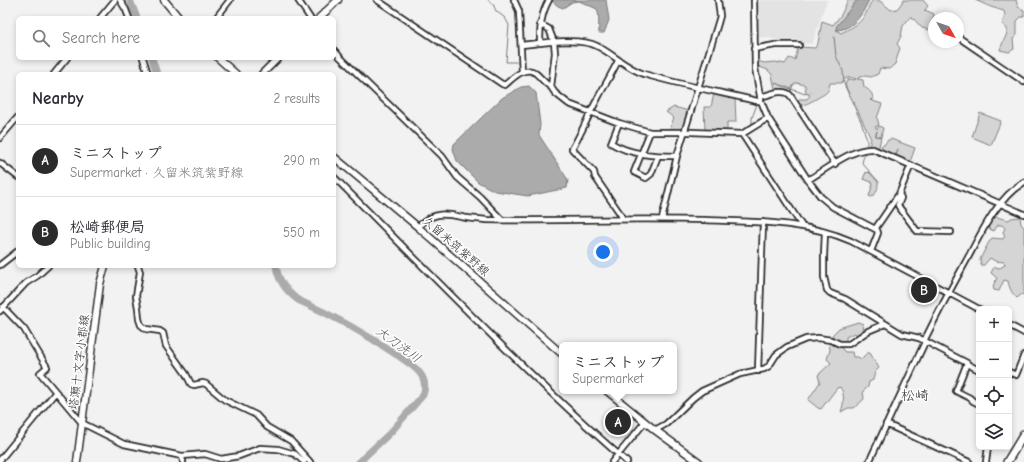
<!DOCTYPE html>
<html lang="en">
<head>
<meta charset="utf-8">
<style>
	:root { --surface:#fff; --page:#f7f7f7; --text:#2b2b33; --muted:#7c7c81; --line:#e1e1e2; --accent:#2b2b2b }
	body { margin:0; font-family:"Comic Neue","Klee One",sans-serif; background:var(--page); color:var(--text) }
	.controls { position:absolute; right:12px; bottom:12px; display:grid; overflow:hidden; border-radius:6px; box-shadow:0 2px 6px #0003 }
	.controls button { width:36px; height:36px; display:grid; place-items:center; padding:0; border:0; border-bottom:1px solid var(--line); background:var(--surface); color:var(--text); font:20px sans-serif }
	.compass { position:absolute; left:928px; top:12px; width:36px; height:36px; border-radius:50%; background:var(--surface); box-shadow:0 2px 6px #0003; rotate:130deg }
	.you { position:absolute; left:603px; top:252px; width:14px; height:14px; margin:-10px; border:3px solid #fff; border-radius:50%; background:#1a73e8; box-shadow:0 0 0 6px #1a73e833 }
	.badge { display:grid; place-items:center; width:26px; height:26px; border-radius:50%; background:var(--accent); color:#fff; font-size:13px; font-weight:700 }
	.pin { position:absolute; translate:-50% -50%; border:2px solid #fff; box-shadow:0 1px 4px #0006 }
	.popup { position:absolute; left:559px; top:342px; width:118px; height:52px; box-sizing:border-box; display:grid; place-content:center; border-radius:6px; background:var(--surface); filter:drop-shadow(0 1px 3px #0005); font-size:13px; white-space:nowrap; color:var(--muted) }
	.popup b { font-size:15px; color:var(--text) }
	.popup::after { content:''; position:absolute; left:50%; top:100%; margin-left:-8px; border:8px solid transparent; border-top-color:var(--surface) }
	.list { margin:0; padding:0; list-style:none }
	h2 { display:flex; justify-content:space-between; align-items:center; height:52px; margin:0; padding:0 16px; font-size:17px }
	h2 small { font-size:13px; font-weight:400; color:var(--muted) }
	.list li { display:grid; grid-template-columns:26px 1fr auto; gap:12px; align-items:center; box-sizing:border-box; height:72px; padding:0 16px; border-top:1px solid var(--line) }
	.list b { display:block; font-size:15px; white-space:nowrap }
	.list p { margin:0; font-size:13px; white-space:nowrap; color:var(--muted) }
	.list em { font-size:13px; font-style:normal; color:var(--muted) }
	.icon { flex:none; width:22px; height:22px; fill:none; stroke:currentColor; stroke-width:2; stroke-linecap:round; stroke-linejoin:round }
	.map { position:relative; flex:none; width:1024px; height:462px; overflow:hidden }
	.search { position:absolute; background:var(--surface); box-shadow:0 2px 6px #0003; left:16px; top:16px; width:320px; height:44px; display:flex; align-items:center; gap:10px; box-sizing:border-box; padding:0 14px; border-radius:6px; color:var(--muted); font-size:15px }
	.panel { position:absolute; background:var(--surface); box-shadow:0 2px 6px #0003; left:16px; top:72px; width:320px; height:196px; border-radius:6px }
	.map>svg:first-child { display:block }
	.built { fill:#e3e3e3 }
	.green { fill:#d5d5d5; stroke:#808080 }
	.water { fill:#ababab; stroke:#787878 }
	.lines { fill:none; stroke-linecap:round; stroke-linejoin:round }
	.stream { stroke:#787878; stroke-width:1 }
	.river { stroke:#ababab; stroke-width:7 }
	.minor-casing { stroke:#2b2b2b; stroke-width:8 }
	.major-casing { stroke:#2b2b2b; stroke-width:9 }
	.highway-casing { stroke:#2b2b2b; stroke-width:10 }
	.minor { stroke:#fff; stroke-width:4.5 }
	.major { stroke:#fff; stroke-width:6 }
	.highway { stroke:#fff; stroke-width:7 }
	.labels { text-anchor:middle; stroke-width:3; stroke-linejoin:round; paint-order:stroke }
	.street-label { font-size:12px; fill:#2b2b2b; stroke:#fff }
	.water-label { font-size:13px; font-style:italic; fill:#585858; stroke:#fff }
	.quarter-label { font-size:14px; fill:#2b2b2b; stroke:#fff }
</style>
</head>
<body>
<div class="map">
<svg width="1024" height="462" viewBox="0 0 1024 462">
	<rect width="100%" height="100%" fill="#f2f2f2"/>
	<filter id="ink" filterUnits="userSpaceOnUse"><feTurbulence type="fractalNoise" baseFrequency=".025" numOctaves="2"/><feDisplacementMap in="SourceGraphic" scale="8" xChannelSelector="R" yChannelSelector="G"/><feConvolveMatrix kernelMatrix="1 2 1 2 8 2 1 2 1" color-interpolation-filters="sRGB"/></filter>
	<g filter="url(#ink)">
		<path class="built" d="M757,0H827L812,44L784,42L766,37L757,38Z"/>
		<path class="green" d="M848,0H861L836,30L841,33C849,29 858,25 863,18C868,12 868,5 873,0L880,1L891,10L897,9L904,0H923L928,6L924,11L925,10L934,14L930,30L922,28L912,17H910L903,26L901,36L897,44L900,48L895,64L889,69L880,68L878,74L871,77C865,76 862,75 857,79L863,80L864,87C869,90 873,93 873,99L870,100L882,104L877,118L879,125L875,127L877,129L879,126L883,128L881,137L876,136L877,131L875,136L881,137L879,147L878,148L869,147L871,139L854,103L855,101L853,102L845,85L848,79L854,80L856,79C849,76 846,77 841,83H830C828,95 825,93 816,99C810,102 808,104 801,105L797,102L799,99H807L810,95L806,93L805,85L797,83L793,85L791,91L780,89H775L772,75L768,70L757,66L758,61L764,63L775,62L785,64L789,58L795,60L798,48L800,47L815,48L818,43L822,21L833,25L841,15Z
			M975,0H1016L1018,7L1024,10V17H1021L1017,21V35L1013,39L1014,49L1009,52L1000,50C1001,44 1009,33 1007,29C1006,27 1004,26 1002,24L1005,15L1004,11L991,7Z
			M714,93L735,98L736,122H727V132L705,131L704,107H711Z
			M674,107L689,111L683,130H669L674,118L666,112Z
			M980,113L1001,121L991,145L972,137Z
			M891,139L915,148L910,162L896,157L898,149L895,157L881,150L882,145H884L888,140Z
			M866,172L867,173L869,172L878,182C878,188 877,194 871,197L869,196L873,184L872,182L863,179Z
			M996,217L1009,220L1011,218L1020,217L1021,224L1024,227V295L1022,294L1017,298C1012,294 1009,287 1008,281L1004,280L999,291L994,290L993,286L997,278L991,273L994,267L1000,268L1005,265L1004,262L995,261L990,258L984,265H981L980,259L989,242L992,238L1003,239L1005,236L1003,232L1005,228L1002,225H998L994,231L987,228L989,223Z
			M858,322L863,324L864,331L858,335L854,333L846,337V340L850,342L852,346L842,347V349L845,352H852L853,357H858L861,359L867,353H870L879,368L875,372L873,380L869,382L868,387L863,391L864,399L854,408H848L841,412C844,403 845,394 840,387L837,388L821,409L818,408L808,400L820,382L818,375L831,363L827,359L830,350L829,342L833,334L839,328Z"/>
		<path class="water" d="M551,0H606L609,20L604,33H599C598,24 600,17 597,9L579,1L572,2L563,8L558,6Z
			M857,0H869C863,13 854,29 837,30L836,27Z
			M529,86L536,93L540,124L539,135L568,180L567,188L528,196L495,191L478,182L457,161L453,149L454,144L502,98L521,87Z"/>
		<g class="lines">
			<path class="stream" d="M488,0L493,4L496,11L505,18L509,25L506,62H519
				M834,37L836,56L843,71L844,84L862,124L867,140V147
				M775,83L805,94L811,92
				M752,126V118L757,104
				M865,151L862,163L879,182"/>
			<path class="river" d="M130,0L137,18
				M152,58L157,74
				M276,266C278,280 286,291 298,300C332,315 366,334 397,355C404,360 413,365 419,372C425,379 426,387 423,395L391,432L359,462"/>
			<g class="minor-casing">
				<path id="minor" d="M120,0L126,10L129,18
					M298,0L310,18
					M377,0L502,84L505,85C512,79 524,66 534,72C540,76 544,83 551,87
					M514,0L519,11L522,72
					M754,0L755,68L761,101L768,118L808,180L821,197L833,207L877,230L878,233L871,251
					M100,18L115,0
					M216,18L230,0
					M540,24L549,29L554,42L555,53L551,87L555,93L569,104L619,123L650,132H691L742,134L768,118
					M958,37L1024,82
					M540,43C540,27 541,14 549,0
					M521,45C540,43 580,37 597,46C613,54 626,68 644,74C681,85 719,92 757,101H761
					M754,49L775,45H799
					M334,50L340,57L442,156L457,177L480,197L502,220
					M143,58L148,74
					M618,61C612,73 605,85 599,96C589,114 582,132 572,149L594,172L595,177L619,212L623,219
					M54,74L67,58
					M760,97C769,95 783,88 790,95L835,164
					M619,123L611,143C631,155 655,156 677,156
					M650,132L634,172L646,178L651,174L658,156
					M742,134L802,226
					M0,138L18,117
					M0,163L18,177
					M911,165L899,194L901,198L898,205L899,207L917,231L951,232
					M334,177C430,273 524,372 627,462
					M808,180C825,170 853,147 873,149L1024,214
					M662,219L677,156L718,23L720,16L718,0
					M418,227C435,210 445,214 467,218C473,219 480,219 486,220C559,221 632,218 705,220C755,222 805,221 851,241L979,309
					M875,229L899,194
					M825,232L824,256V277L827,290L830,293L845,299L902,334L919,338L967,363L956,391L970,398L973,401L979,404
					M0,265L18,251
					M138,266L140,272L136,296L138,308L139,319L141,325L146,329L160,331L163,333L166,346L186,374L191,384L194,385L203,383L206,384L225,400L256,415L267,427L291,441L310,462
					M3,307L24,329L47,367L40,373L82,423L124,444L182,456L205,454L221,459L239,456L260,448L278,449L295,454L304,462
					M0,311L26,283L37,276L48,266
					M1009,325L1024,333
					M924,341C937,315 950,290 964,265C980,236 995,200 1024,182
					M967,364L979,370
					M758,371L763,222
					M1009,372L1016,375L1024,355
					M886,424L969,462
					M655,430L666,424L693,398L702,391L740,374L764,369L769,366L776,355L787,347L806,339L818,338L831,340L840,344H849L868,331L885,324
					M182,456L183,462
					M0,460L55,393
					M612,462L645,422
					M869,462L925,342
					M986,462L988,447"/>
			</g>
			<g class="major-casing">
				<path id="major" d="M164,0L179,18
					M319,18L338,0
					M218,58L236,74
					M262,74L278,58
					M334,157L418,227L562,354
					M607,391L655,430L699,462
					M77,462L100,284L105,266"/>
			</g>
			<g class="highway-casing">
				<path id="highway" d="M1007,462L1024,434"/>
			</g>
			<use href="#minor" class="minor"/>
			<use href="#major" class="major"/>
			<use href="#highway" class="highway"/>
		</g>
	</g>
	<g class="labels">
		<g class="street-label">
			<text transform="translate(456 246) rotate(41)" y="4">久留米筑紫野線</text>
			<text transform="translate(79 362) rotate(-83)" y="4">塔瀬十文字小郡線</text>
		</g>
		<g class="water-label">
			<text transform="translate(399 344) rotate(36)" y="5">大刀洗川</text>
		</g>
		<g class="quarter-label">
			<text x="915" y="400">松崎</text>
		</g>
	</g>
</svg>
<div class="controls">
<button>+</button>
<button>−</button>
<button><svg class="icon" aria-label="locate" viewBox="0 0 24 24"><circle cx="12" cy="12" r="6"/><path d="M12 2v4M12 18v4M2 12h4M18 12h4"/></svg></button>
<button><svg class="icon" aria-label="layers" viewBox="0 0 24 24"><path d="M12 4l9 5-9 5-9-5zM3 14l9 5 9-5"/></svg></button>
</div>
<svg class="compass" viewBox="-18 -18 36 36"><path d="M0-13l5 13h-10z" fill="#e53935"/><path d="M0 13l5-13h-10z" fill="#7c7c81"/></svg>
<div class="you"></div>
<div class="pin badge" style="left:618px;top:422px">A</div>
<div class="popup"><b>ミニストップ</b>Supermarket</div>
<div class="pin badge" style="left:924px;top:290px">B</div>
<div class="search"><svg class="icon" aria-label="search" viewBox="0 0 24 24"><circle cx="10" cy="10" r="6"/><path d="M15 15l6 6"/></svg>Search here</div>
<section class="panel">
<h2>Nearby<small>2 results</small></h2>
<ul class="list">
<li><span class="badge">A</span><div><b>ミニストップ</b><p>Supermarket · 久留米筑紫野線</p></div><em>290 m</em></li>
<li><span class="badge">B</span><div><b>松崎郵便局</b><p>Public building</p></div><em>550 m</em></li>
</ul>
</section>
</div>
</body>
</html>
